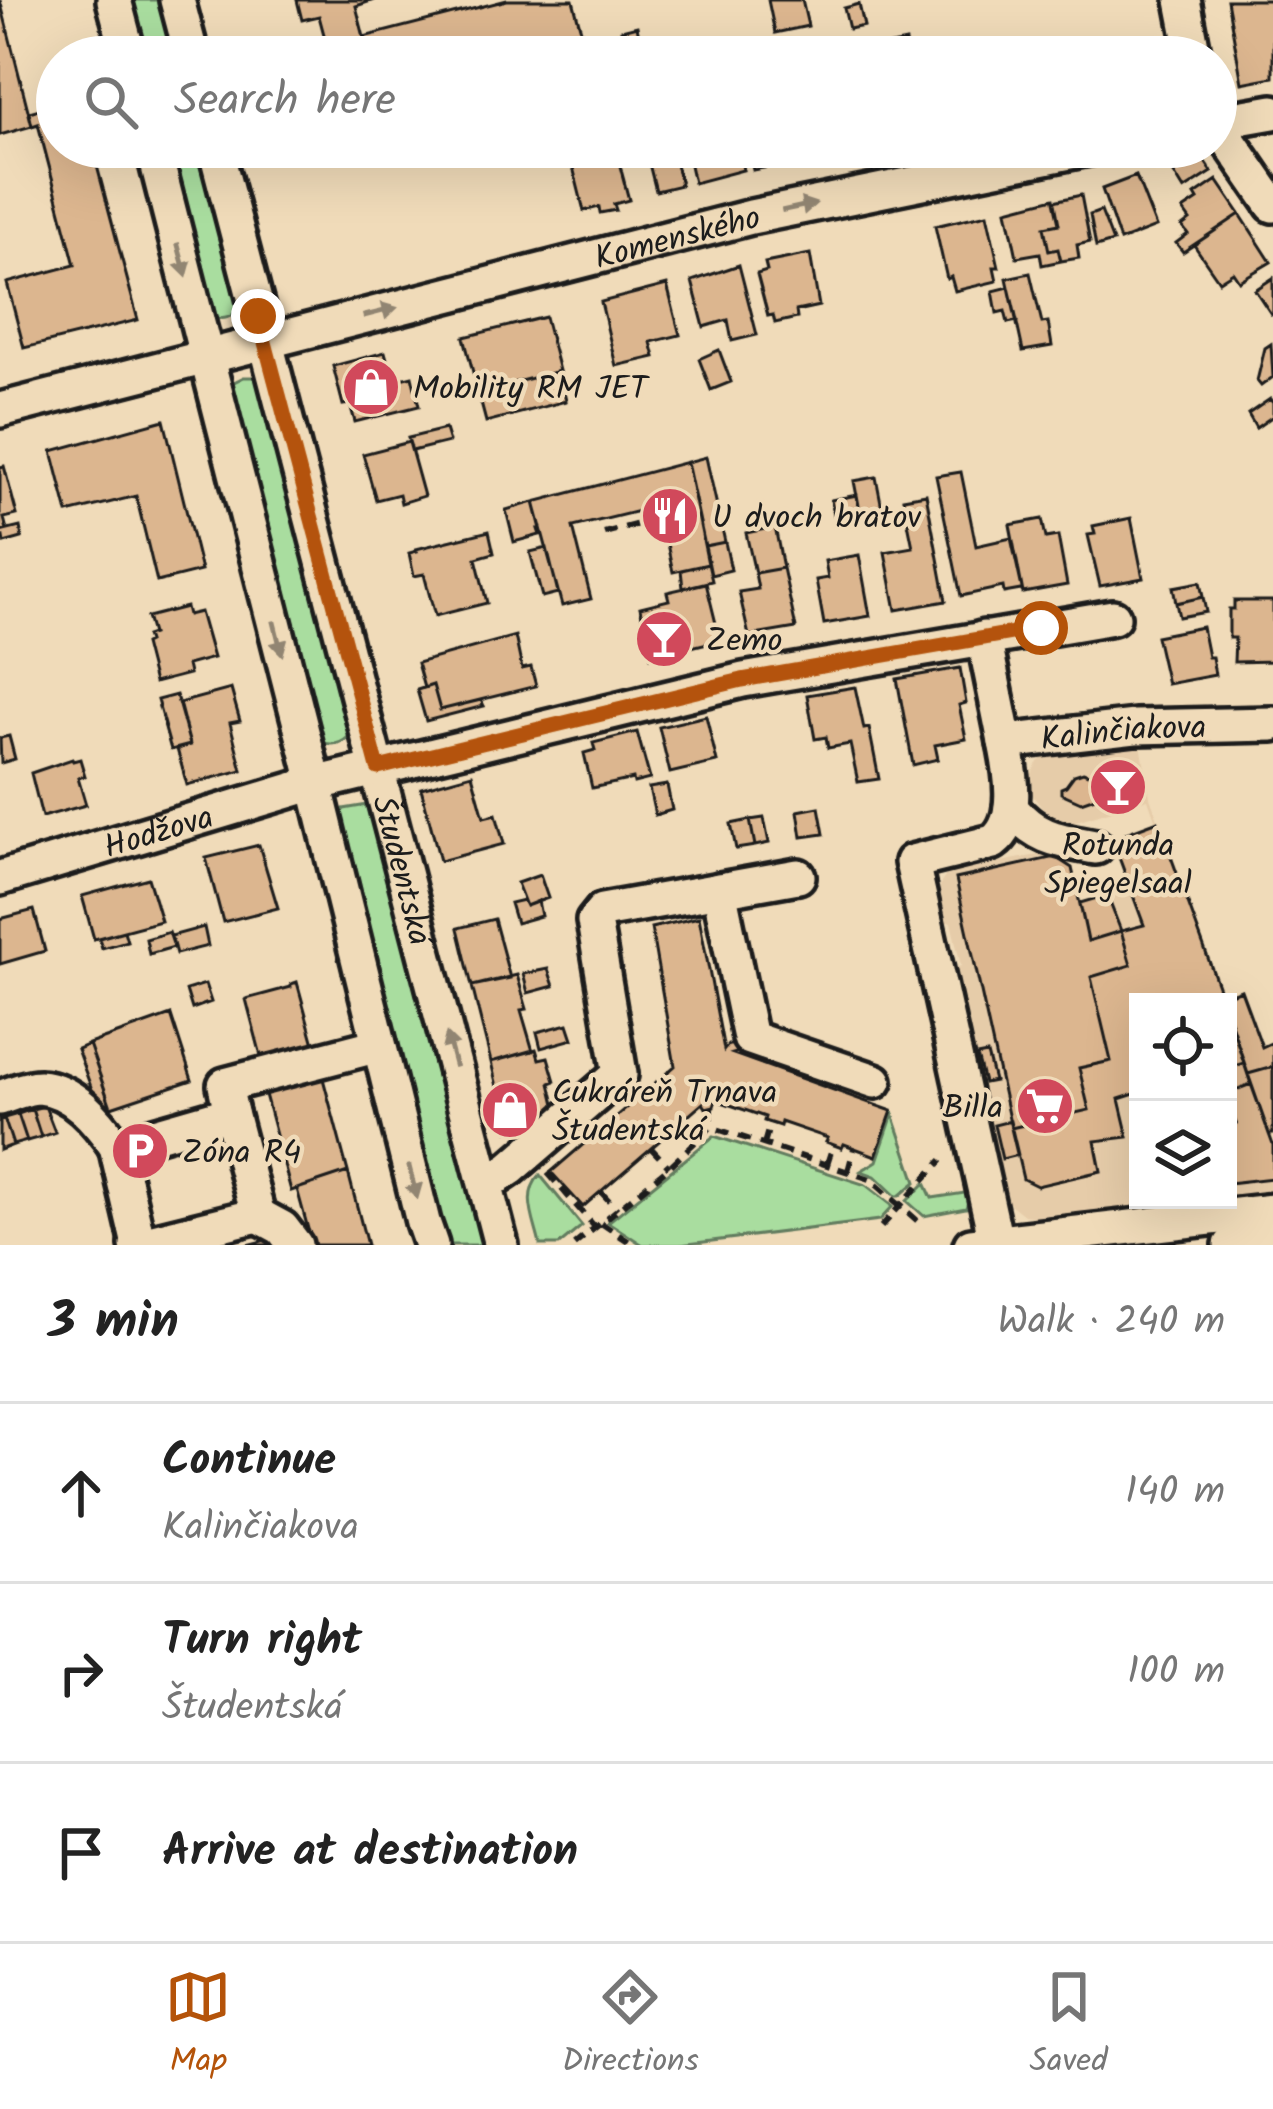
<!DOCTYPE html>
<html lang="en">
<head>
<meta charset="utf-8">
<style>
	:root { --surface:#fff; --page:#f6f6f6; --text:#222; --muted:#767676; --line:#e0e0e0; --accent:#b45309 }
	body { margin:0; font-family:Kalam,sans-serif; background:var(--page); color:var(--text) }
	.controls { position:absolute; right:36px; bottom:36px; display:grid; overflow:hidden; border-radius:0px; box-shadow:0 12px 48px #0002 }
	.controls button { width:108px; height:108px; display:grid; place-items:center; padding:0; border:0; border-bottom:3px solid var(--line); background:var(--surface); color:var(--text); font:60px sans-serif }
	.stop { position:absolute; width:36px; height:36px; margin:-27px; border:9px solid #b45309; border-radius:50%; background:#fff }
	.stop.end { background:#b45309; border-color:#fff; box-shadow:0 3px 12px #0008 }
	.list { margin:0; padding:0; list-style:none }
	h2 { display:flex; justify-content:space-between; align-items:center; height:156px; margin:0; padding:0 48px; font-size:51px }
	h2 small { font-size:39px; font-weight:400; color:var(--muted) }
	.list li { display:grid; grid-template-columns:78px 1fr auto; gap:36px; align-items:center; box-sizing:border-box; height:180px; padding:0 48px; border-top:3px solid var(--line) }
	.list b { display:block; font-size:45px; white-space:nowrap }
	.list p { margin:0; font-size:39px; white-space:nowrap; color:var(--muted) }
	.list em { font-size:39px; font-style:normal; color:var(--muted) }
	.icon { flex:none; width:66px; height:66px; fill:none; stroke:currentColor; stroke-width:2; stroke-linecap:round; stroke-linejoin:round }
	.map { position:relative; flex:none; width:1273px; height:1245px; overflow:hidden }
	.search { position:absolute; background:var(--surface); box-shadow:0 12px 48px #0002; left:36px; right:36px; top:36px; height:132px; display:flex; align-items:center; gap:30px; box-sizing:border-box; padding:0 42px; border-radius:66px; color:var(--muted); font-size:45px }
	.sheet { height:696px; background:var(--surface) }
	nav { display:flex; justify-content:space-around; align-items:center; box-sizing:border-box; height:168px; border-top:3px solid var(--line); background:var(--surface); font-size:33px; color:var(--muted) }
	nav a { display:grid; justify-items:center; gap:6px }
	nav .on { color:var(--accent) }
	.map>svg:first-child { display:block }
	.built { fill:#e6cca9 }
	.green { fill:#a9dd9f; stroke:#627c5e; stroke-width:3 }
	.building { fill:#dcb68f; stroke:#1c1c1c; stroke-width:3 }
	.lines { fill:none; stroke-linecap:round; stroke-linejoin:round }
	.minor-casing { stroke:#1c1c1c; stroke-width:42 }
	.path { stroke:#1c1c1c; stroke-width:6; stroke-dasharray:12 9; stroke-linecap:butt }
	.minor { stroke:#f0dbb9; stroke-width:33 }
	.oneway { fill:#918572 }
	.route { stroke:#b45309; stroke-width:15 }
	.labels { text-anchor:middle; stroke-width:9; stroke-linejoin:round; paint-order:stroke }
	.street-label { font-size:33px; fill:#1c1c1c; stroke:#f0dbb9 }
	.poi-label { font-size:33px; fill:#1c1c1c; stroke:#f0dbb9; text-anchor:start }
</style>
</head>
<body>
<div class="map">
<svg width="1273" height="1245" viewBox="0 0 1273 1245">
	<rect width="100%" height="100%" fill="#f0dbb9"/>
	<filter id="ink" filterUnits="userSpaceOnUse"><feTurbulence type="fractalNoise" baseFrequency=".00833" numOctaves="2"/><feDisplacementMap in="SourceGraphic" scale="24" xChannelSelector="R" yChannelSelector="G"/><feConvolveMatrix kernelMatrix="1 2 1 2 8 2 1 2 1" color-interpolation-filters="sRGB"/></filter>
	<g filter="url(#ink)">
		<path class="built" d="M1140,738L1150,797L1222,996L1241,990L1262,1046L1273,1042V1194L1228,1199V1002H1138V1200H1221L1042,1218L1024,1215L1005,1200L998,1188L952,969L961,966L951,922L941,923L937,897L941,883L948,872L1043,854L1055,857L1072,868L1080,903L1130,889L1117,852L1126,833L1156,822L1148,799L1073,822L1058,819L1042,808L1033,796L1028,782L1037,763L1049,751Z"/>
		<path class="green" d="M124,0H168L183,57H138Z
			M161,147H207L242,304C233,318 223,323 207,314Z
			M244,377H254L262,383L355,727C347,743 336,747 319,742L228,389L234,382Z
			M367,805L374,810L493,1245H446L439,1222L338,817L344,809Z
			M893,1114L916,1182L899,1196H896L875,1176L861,1171L877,1161Z
			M714,1136L866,1185L893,1206L880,1220L680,1245H643L608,1222Z
			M540,1175L582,1226L559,1245H540C535,1221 521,1195 540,1175Z
			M925,1183L932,1198L971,1192L966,1208L924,1216L907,1201Z"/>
		<path class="building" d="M0,0L32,126L0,135Z
			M297,0H374L356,6L364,37L507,0H573L588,57H286L327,46L319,16L302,20Z
			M768,0H802L808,26L775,33Z
			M1227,0H1273V77L1242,83Z
			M859,4L864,26L849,29L844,8Z
			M637,26L641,46L625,50L621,30Z
			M1154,41L1156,57H1131L1129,45Z
			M906,42L909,57H885L882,47Z
			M1071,47L1073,57H1020Z
			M57,104V147H92L138,320L24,348L7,283L75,265L38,124L32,126L29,112Z
			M568,147H615L629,200L614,204L616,210L600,213L599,207L584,211Z
			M672,147L681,185L656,191L646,152Z
			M686,147H738L743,170L694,183Z
			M748,147H801L804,160L753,170Z
			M1201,156L1212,172L1184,190L1167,162Z
			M1136,176L1156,227L1120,241L1102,189Z
			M1217,180L1240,214L1183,252L1176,243L1188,234L1182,226L1190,220L1183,210L1198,200L1195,195Z
			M1081,195L1090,242L1077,245L1079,258L1061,261L1058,249L1049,251L1044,227L1059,224L1054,201Z
			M1054,198L1059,224L1044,227L1049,251L1058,249L1061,261L1042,265L1040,253L1017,257L1007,210Z
			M1101,211L1113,242L1096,247L1090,215Z
			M987,214L999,267H994L997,281L955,291L951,277L947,279L935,226Z
			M1240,214L1271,262L1239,281L1233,272L1219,281L1194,245Z
			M810,254L819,306L796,311L797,318L775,323L773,315L768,316L757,274L767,271L765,263Z
			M739,265L757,335L732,341L728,320L704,327L692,281Z
			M1030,273L1042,323L1048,322L1052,346L1023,351L1007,278Z
			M1273,278V313L1271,314L1255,290Z
			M667,285L680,335L651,342L655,357L616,366L601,302Z
			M1009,287L1017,321L1008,323L1005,311L997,313L993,291Z
			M545,317L559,371L478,392L464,337Z
			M1271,344L1273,377L1261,386L1257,381L1265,348Z
			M719,350L731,382L711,390L699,359Z
			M385,352L393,381L412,376L419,406L355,422L350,404L343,405L333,366Z
			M559,371L566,401L486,422L478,392Z
			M1270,399L1273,403V416L1256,428L1248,414Z
			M164,420L201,571L157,582L136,496L68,513L52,451Z
			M445,429L449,442L412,451L408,438Z
			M409,442L424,496L401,503L399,494L376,500L363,454Z
			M706,457L725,542L705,546L687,462Z
			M687,462L708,564L673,572L659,506L573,527L591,599L562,606L534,502Z
			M4,466L17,515L4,518L7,530L0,532V467Z
			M961,472L976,546L1011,538L1023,593L1021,590L1004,593L1003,587L961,596L936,476Z
			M876,477L884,518L862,522L854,481Z
			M926,494L946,601L896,610L885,552L913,547L903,498Z
			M857,495L862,522L846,525L844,513L834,515L831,500Z
			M534,502L541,529H538L540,535L514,542L506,510Z
			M1131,518L1143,578L1100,586L1088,535L1095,534L1093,526Z
			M1042,519L1046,538L1058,536L1067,585L1023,593L1010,525Z
			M20,527L22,538L4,543L3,537L0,538V532Z
			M775,527L783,568L755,573L746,533Z
			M489,531L494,553L476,558L487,603L435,616L424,574L414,576L409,553L417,551L416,549Z
			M725,542L731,570L711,575L705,546Z
			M547,548L558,593L542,597L530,552Z
			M859,555L870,616L824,624L816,580L828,578L825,561Z
			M708,564L712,581L683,588L681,570Z
			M783,568L796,628L749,636L739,592L758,589L755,573Z
			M1200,582L1203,597L1176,603L1173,587Z
			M706,583L720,640L651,657L640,607L669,600L667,592Z
			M1203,597L1206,612L1179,617L1176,603Z
			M1234,601H1273V661L1234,662L1235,638H1229V609H1234Z
			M186,607L188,615L200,612L213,658L187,665L189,674L154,683L144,644L148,642L146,636L152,634L147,617Z
			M1202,627L1208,657H1212L1215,675L1167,684L1156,636Z
			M515,636L522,669L531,667L536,686L440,710L433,685L424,688L417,663Z
			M960,668L966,703L959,705L966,739L935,745L938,759L913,765L897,679Z
			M433,685L440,710L481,700L484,706L426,721L417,690Z
			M855,687L864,729L869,728L879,779L858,782L850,744L828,748L826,737L815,739L807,695Z
			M231,689L240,721L230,723L242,770L187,785L177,749L190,745L179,703Z
			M176,695L190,745L171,750L157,700Z
			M706,716L717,762L670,773L659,727Z
			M637,732L650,779L634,783L633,779L592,788L584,753L595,750L593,743Z
			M9,736L15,759L1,763L0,738Z
			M72,759L73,761L80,759L85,776L78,778L86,805L42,817L31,773Z
			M1083,772L1103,780L1095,797L1081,802L1061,793V788L1066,786L1074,775Z
			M472,774L484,817L496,814L504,844L440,861L421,788Z
			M667,785L672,810L655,815L649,788Z
			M819,807L824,834L802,837L798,811Z
			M764,818L769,843L755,846L750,820Z
			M750,820L755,846L736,849L731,824Z
			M1158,821L1224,1002H1138V1093L1119,1099L1128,1137L1095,1141L1101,1171L1037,1186L1023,1179L1011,1128L1089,1110L1079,1068L1111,1061L1091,977L1131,965L1121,931L1144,925L1117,852L1126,833Z
			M259,845L278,908L223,922L206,858Z
			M1055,857L1072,868L1088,941L1121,931L1131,965L1091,977L1111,1061L1079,1068L1089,1110L1011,1128L956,879Z
			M540,875L548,898L526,906L517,883Z
			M148,878L161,921L94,939L82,896Z
			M1107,895L1121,931L1088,941L1080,903Z
			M523,900L526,906L538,901L541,916L516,923L510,903Z
			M34,910L45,951L0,964V919Z
			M699,917L724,1050L728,1045H743V1051L733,1054L892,1111L876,1156L844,1144L842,1148L826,1142L828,1138L781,1122L780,1126L764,1121L765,1117L716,1100L714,1106L706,1108L703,1103L583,1207L551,1172L675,1066L651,928Z
			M494,919L510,978L472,986L458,928Z
			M204,927L208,946L176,954L171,936Z
			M124,931L127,941L102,948L99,938Z
			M169,932L174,947L149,954L146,939Z
			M548,969L554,986L528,993L523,974Z
			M517,975L527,1009L521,1010L533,1051L491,1062L472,986Z
			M297,982L317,1055L269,1086L246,999L291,987V984Z
			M205,984L211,1002L192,1009L186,990Z
			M1241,990L1262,1047L1273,1042V1067L1248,1074L1228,1014V1002H1224L1222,997Z
			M171,1015L192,1080L111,1107L89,1044Z
			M1229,1017L1244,1063L1228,1068V1017Z
			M568,1024L573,1039L541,1048L537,1032Z
			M89,1044L109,1102L98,1106L77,1049Z
			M536,1049L539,1059L548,1057L555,1081L550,1083L558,1117L508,1131L491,1062Z
			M987,1054L994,1081L984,1083L977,1056Z
			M1244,1063L1251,1084L1228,1093V1068Z
			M1273,1067V1134H1269L1248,1074Z
			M321,1071L348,1172L291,1191L263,1087Z
			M1251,1084L1273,1145V1178L1228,1183V1124L1236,1123L1228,1104V1093Z
			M45,1106L55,1132L41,1137L32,1109Z
			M32,1109L41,1137L27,1141L18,1114Z
			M18,1114L27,1141L13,1145L4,1118Z
			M4,1118L13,1145L0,1150V1120Z
			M1010,1121L1018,1155L1002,1159L994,1125Z
			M348,1172L367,1245H247L308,1229L297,1189Z"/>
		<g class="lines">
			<g class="minor-casing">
				<g id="minor">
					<path d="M114,0L129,57"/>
					<path d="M177,0L192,57"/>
					<path d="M1183,0L1194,57"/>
					<path d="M1216,122L1273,205"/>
					<path d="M1216,122L1273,112"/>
					<path d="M153,147L309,759L423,1222L431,1245"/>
					<path id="s1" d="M215,147L501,1245"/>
					<path id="s2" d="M0,410L751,217L1094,147"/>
					<path id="s3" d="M984,638L1005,742L1135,727L1273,724"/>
					<path d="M1011,808C1038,839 1057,840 1096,847"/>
					<path id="s4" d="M0,878L302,787L743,680L1113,617"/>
					<path d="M719,890L750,1038L875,1081"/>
					<path d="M0,1098C11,1094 27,1087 39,1087C73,1089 98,1121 116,1146L231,1113L225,1085L379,1045"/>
					<path d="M116,1146L139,1245"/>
					<path d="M485,1179L499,1176L511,1168L620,1074L594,921L602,911L798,876"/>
					<path d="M258,1215L282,1228L295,1245"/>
					<path d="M996,1242L912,862L993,842C1021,822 1011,771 1005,742"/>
					<path d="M137,1245L258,1215L231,1113"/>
					<path d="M971,1245L1273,1211"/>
					<path d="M1231,1245L1273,1237"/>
				</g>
			</g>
			<path class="path" d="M604,533L662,518
				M711,1107V1127
				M764,1144L770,1123
				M651,1148L669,1167
				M827,1164L833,1145
				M848,1171L854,1148
				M548,1173L594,1226
				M601,1192L617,1209
				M601,1223L634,1245
				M881,1227L942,1160
				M574,1245L669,1167L711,1127L870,1179L919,1222"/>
			<use href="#minor" class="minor"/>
		</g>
		<defs><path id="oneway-solid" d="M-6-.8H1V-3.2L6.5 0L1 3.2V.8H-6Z" transform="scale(3)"/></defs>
		<g class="oneway">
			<use href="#oneway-solid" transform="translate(799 207) rotate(-12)"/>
			<use href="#oneway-solid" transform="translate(182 260) rotate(75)"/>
			<use href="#oneway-solid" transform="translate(380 312) rotate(-14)"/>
			<use href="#oneway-solid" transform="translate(278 638) rotate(76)"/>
			<use href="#oneway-solid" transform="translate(451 1050) rotate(-105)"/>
			<use href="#oneway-solid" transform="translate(413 1182) rotate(76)"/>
		</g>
	</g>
	<g class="lines" filter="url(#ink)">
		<path class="route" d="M258,316L378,768L742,680L1041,628"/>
	</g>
	<defs>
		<g id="shop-disc" transform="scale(3)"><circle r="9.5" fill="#d1495b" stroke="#f0dbb9"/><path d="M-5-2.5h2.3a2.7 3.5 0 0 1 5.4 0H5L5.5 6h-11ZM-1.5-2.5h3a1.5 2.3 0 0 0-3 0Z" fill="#fff"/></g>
		<g id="restaurant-disc" transform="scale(3)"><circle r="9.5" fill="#d1495b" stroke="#f0dbb9"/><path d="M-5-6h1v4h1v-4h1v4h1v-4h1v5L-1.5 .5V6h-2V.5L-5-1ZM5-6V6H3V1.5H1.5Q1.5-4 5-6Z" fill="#fff"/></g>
		<g id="bar-disc" transform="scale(3)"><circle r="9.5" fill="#d1495b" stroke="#f0dbb9"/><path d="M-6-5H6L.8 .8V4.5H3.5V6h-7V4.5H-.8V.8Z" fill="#fff"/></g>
		<g id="supermarket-disc" transform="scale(3)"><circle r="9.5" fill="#d1495b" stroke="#f0dbb9"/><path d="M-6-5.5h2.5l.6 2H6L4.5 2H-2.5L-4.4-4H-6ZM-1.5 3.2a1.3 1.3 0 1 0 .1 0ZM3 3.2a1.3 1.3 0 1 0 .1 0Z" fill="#fff"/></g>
		<g id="parking-disc" transform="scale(3)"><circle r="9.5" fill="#d1495b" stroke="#f0dbb9"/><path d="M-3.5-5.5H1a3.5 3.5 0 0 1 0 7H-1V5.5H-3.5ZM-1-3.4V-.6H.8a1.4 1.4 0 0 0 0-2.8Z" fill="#fff"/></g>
	</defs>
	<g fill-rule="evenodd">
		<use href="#shop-disc" x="371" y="387"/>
		<use href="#restaurant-disc" x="670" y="516"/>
		<use href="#bar-disc" x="664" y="639"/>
		<use href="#bar-disc" x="1118" y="787"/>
		<use href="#supermarket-disc" x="1045" y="1106"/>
		<use href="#shop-disc" x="510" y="1110"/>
		<use href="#parking-disc" x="140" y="1151"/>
	</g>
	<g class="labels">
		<g class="street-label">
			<text dy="12" stroke="none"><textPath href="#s2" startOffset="699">Komenského</textPath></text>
			<text dy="12" stroke="none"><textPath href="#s3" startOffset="225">Kalinčiakova</textPath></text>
			<text dy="12" stroke="none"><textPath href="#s4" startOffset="165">Hodžova</textPath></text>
			<text dy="12" stroke="none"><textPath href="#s1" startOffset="747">Študentská</textPath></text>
		</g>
		<g class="poi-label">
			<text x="413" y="399">Mobility RM JET</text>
			<text x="712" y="528">U dvoch bratov</text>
			<text x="706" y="651">Zemo</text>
			<text x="1118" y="856" text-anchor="middle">Rotunda<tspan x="1118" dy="38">Spiegelsaal</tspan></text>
			<text x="552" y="1103">Cukráreň Trnava<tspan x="552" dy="38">Študentská</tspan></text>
			<text x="1003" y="1118" text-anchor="end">Billa</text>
			<text x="182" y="1163">Zóna R4</text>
		</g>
	</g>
</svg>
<div class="controls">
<button><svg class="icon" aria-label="locate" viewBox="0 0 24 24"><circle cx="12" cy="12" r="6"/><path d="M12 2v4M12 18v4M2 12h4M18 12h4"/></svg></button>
<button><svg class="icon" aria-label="layers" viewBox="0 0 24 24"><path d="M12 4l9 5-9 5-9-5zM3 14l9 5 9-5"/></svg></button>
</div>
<div class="stop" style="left:1041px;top:628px"></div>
<div class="stop end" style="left:258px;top:316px"></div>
<div class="search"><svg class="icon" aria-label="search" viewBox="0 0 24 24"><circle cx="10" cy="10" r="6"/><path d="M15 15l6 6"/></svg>Search here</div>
</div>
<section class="sheet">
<h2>3 min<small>Walk · 240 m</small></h2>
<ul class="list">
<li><svg class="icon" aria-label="ahead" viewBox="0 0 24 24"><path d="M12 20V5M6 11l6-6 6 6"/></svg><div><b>Continue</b><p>Kalinčiakova</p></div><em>140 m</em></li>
<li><svg class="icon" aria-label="right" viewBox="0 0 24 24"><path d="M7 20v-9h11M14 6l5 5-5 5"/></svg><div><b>Turn right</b><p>Študentská</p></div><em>100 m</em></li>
<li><svg class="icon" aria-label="arrive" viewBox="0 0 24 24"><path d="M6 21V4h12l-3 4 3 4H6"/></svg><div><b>Arrive at destination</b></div></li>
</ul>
</section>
<nav>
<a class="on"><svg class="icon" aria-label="map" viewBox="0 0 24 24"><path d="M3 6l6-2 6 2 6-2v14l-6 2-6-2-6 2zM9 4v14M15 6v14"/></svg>Map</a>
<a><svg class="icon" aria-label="directions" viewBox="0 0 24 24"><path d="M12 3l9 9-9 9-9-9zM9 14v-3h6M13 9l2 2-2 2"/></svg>Directions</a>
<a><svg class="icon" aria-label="saved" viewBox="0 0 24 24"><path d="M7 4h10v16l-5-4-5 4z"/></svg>Saved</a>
</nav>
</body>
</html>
